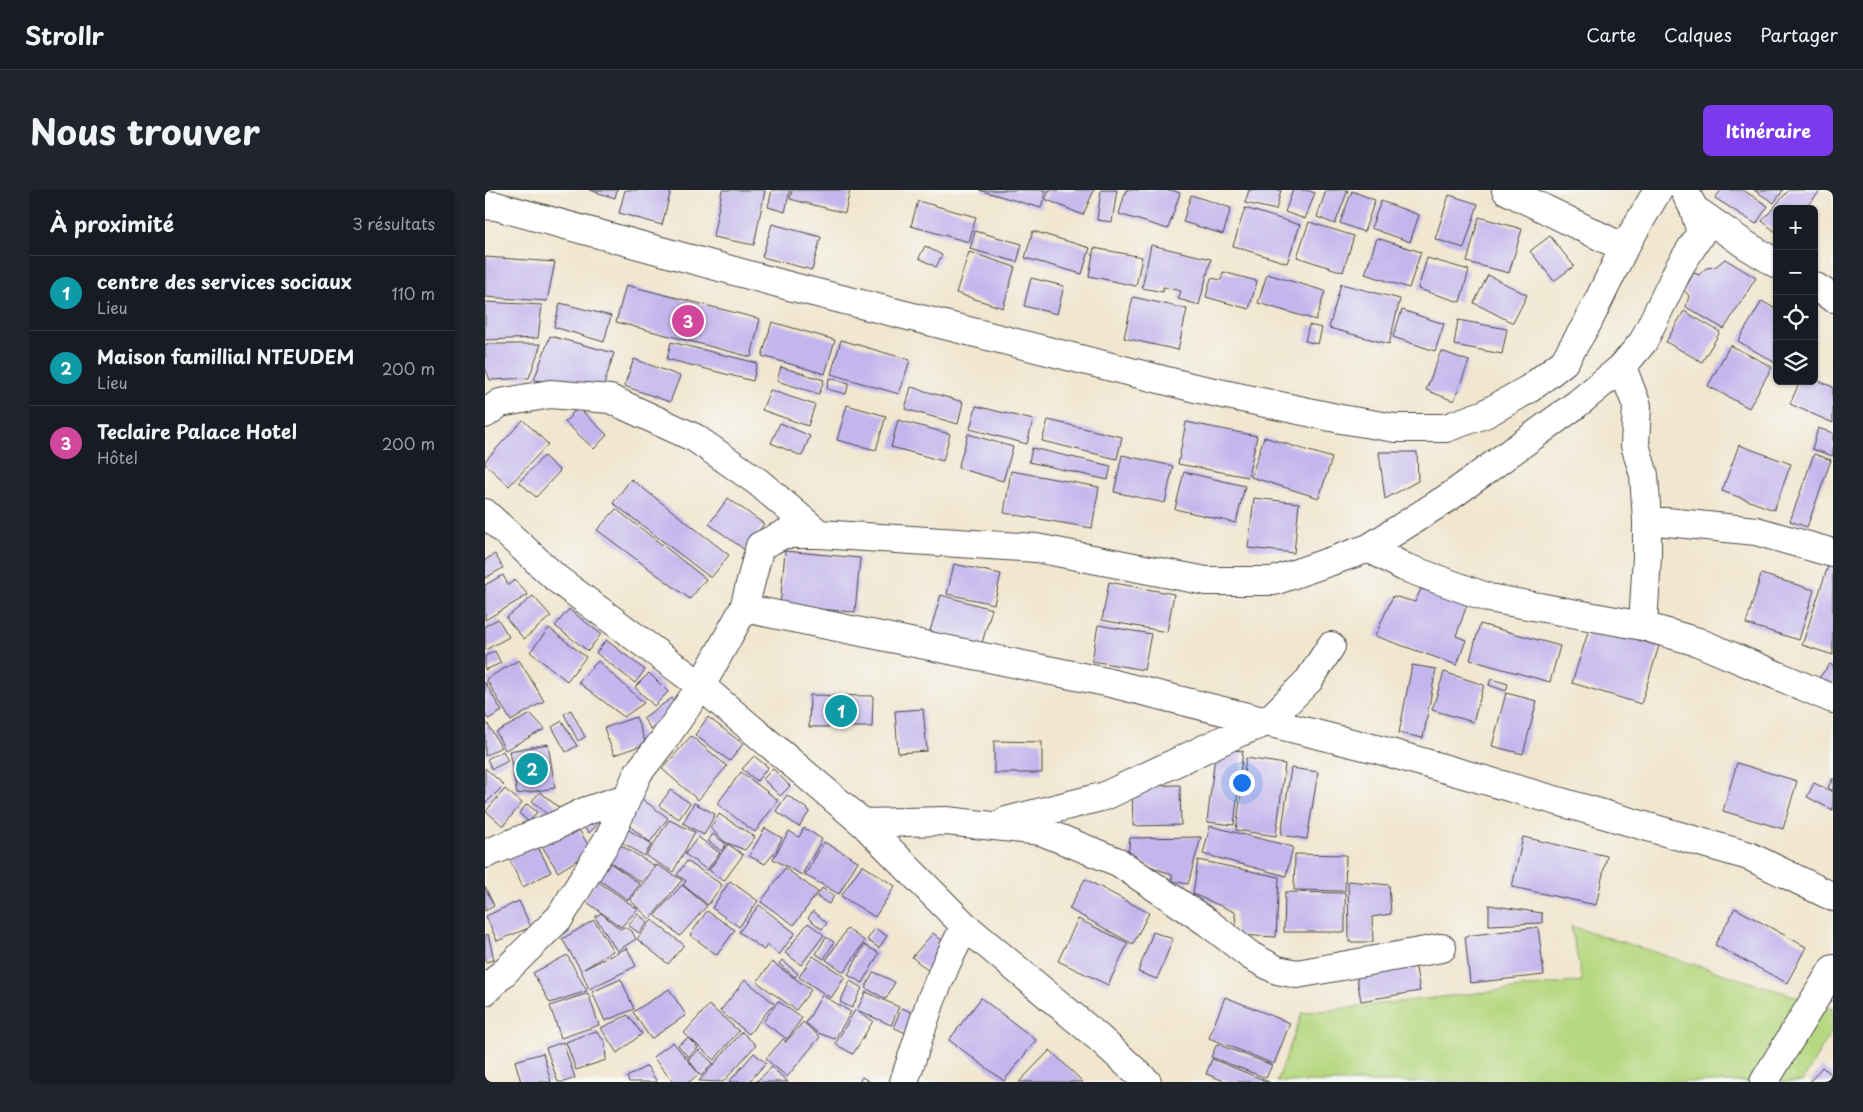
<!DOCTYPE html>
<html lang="fr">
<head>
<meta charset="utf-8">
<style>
	:root { --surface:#171b24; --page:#20242c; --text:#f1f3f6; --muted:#9ea1a6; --line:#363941; --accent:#7c3aed }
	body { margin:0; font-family:"Playpen Sans",sans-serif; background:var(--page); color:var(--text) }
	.controls { position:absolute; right:15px; top:15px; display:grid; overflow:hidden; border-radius:8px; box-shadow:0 1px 4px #0004 }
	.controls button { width:45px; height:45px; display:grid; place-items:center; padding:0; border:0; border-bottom:1px solid var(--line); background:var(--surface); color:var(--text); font:25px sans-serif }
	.you { position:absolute; left:756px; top:592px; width:18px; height:18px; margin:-12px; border:4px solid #fff; border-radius:50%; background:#1a73e8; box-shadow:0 0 0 8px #1a73e833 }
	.badge { display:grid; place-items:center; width:32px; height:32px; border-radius:50%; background:var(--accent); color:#fff; font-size:16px; font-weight:700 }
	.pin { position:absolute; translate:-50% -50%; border:2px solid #fff; box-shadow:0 1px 5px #0006 }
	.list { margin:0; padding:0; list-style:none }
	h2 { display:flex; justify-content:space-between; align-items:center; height:65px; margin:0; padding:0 20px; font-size:21px }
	h2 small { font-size:16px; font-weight:400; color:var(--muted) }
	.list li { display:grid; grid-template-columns:32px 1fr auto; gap:15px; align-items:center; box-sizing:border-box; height:75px; padding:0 20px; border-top:1px solid var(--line) }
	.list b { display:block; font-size:19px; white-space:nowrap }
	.list p { margin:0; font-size:16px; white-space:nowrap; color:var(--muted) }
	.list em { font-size:16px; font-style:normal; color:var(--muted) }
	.icon { flex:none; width:28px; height:28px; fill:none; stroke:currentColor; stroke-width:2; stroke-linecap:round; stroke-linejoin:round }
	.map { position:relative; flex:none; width:1348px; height:892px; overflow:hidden; border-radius:8px }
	header { display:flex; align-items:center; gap:30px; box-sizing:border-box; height:70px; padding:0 25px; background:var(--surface); border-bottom:1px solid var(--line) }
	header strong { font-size:24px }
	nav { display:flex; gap:28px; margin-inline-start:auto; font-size:18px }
	.intro { display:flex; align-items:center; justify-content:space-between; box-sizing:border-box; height:120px; padding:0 30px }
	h1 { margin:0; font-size:35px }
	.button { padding:12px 22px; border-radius:8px; background:var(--accent); color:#fff; font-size:18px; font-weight:700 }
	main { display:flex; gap:30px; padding:0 30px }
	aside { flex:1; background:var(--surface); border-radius:8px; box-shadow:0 1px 4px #0004 }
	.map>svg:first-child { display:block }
	.green { fill:#b6d880; stroke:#708256 }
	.building { fill:#c3b6ed }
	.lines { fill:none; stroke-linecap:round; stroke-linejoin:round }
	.minor-casing { stroke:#494744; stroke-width:30 }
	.minor { stroke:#fff; stroke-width:28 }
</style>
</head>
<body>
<header>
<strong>Strollr</strong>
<nav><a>Carte</a><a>Calques</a><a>Partager</a></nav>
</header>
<div class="intro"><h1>Nous trouver</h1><a class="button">Itinéraire</a></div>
<main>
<aside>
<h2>À proximité<small>3 résultats</small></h2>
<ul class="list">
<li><span class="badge" style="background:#0f9aa8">1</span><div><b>centre des services sociaux</b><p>Lieu</p></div><em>110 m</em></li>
<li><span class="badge" style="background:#0f9aa8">2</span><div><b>Maison famillial NTEUDEM</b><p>Lieu</p></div><em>200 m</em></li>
<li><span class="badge" style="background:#d1479c">3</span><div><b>Teclaire Palace Hotel</b><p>Hôtel</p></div><em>200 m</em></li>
</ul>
</aside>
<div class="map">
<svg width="1348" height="892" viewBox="0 0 1348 892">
	<rect width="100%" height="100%" fill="#f6f6f2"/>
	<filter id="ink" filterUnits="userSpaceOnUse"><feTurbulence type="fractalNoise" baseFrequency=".02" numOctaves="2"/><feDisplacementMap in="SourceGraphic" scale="10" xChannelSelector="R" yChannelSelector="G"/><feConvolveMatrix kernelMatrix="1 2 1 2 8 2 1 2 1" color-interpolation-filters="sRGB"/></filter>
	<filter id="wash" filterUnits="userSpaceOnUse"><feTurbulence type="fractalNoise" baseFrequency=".0096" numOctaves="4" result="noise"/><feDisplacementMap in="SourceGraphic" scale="20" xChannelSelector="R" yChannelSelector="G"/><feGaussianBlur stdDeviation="1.12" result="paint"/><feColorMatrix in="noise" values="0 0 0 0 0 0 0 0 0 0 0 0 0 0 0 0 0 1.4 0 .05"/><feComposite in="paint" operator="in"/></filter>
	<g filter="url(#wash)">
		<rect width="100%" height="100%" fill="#f1e6cf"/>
		<path class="green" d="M1086,736L1348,818V839L1317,892H792L817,823L1097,791Z"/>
		<g id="blocks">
			<path class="building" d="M104,0H132L130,8Z
				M140,0H186L177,35L134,23Z
				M237,0H280L269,55L228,47Z
				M287,0H305L300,22L283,17Z
				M307,0H365L360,23L305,9Z
				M494,0H561L556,18Z
				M564,0H609L598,25L560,9Z
				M616,0H632L627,32L612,30Z
				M641,0H686L695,3L683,39L634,24Z
				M764,0H796L791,20L760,13Z
				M808,0H821L830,3L820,29L800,22Z
				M841,0H863L850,34L832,27Z
				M1236,0H1258L1283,16L1271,34L1230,8Z
				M1269,0H1298L1289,13Z
				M1304,0H1336L1319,19H1292V43L1277,31Z
				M867,1L890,10L879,42L855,33Z
				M706,5L746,18L738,44L698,32Z
				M964,5L993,14L979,58L950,49Z
				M433,11L491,27L484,52L426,36Z
				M896,11L934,25L925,52L886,38Z
				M760,18L815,35L802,73L748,56Z
				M994,27L1037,39L1024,83L982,72Z
				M824,32L869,46L858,82L812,67Z
				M287,34L336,47L327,80L277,67Z
				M490,41L537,54L532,72L485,59Z
				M548,41L605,58L597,84L540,68Z
				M1065,46L1089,76L1069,91L1045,61Z
				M892,48L936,62L924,98L880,84Z
				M666,55L726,69L714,115L693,109L696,101L678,97V102L657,98Z
				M440,56L457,65L451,77L434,68Z
				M609,58L657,67L651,96L604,86Z
				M484,62L530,77L518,118L471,103Z
				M0,67L70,72L62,111L0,107Z
				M942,68L984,80L975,112L933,99Z
				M1240,69L1271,88L1239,139L1201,117L1204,106L1199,100L1209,83L1214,85L1221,78L1230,77Z
				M738,82L772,91L764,119L721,107L726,88L736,90Z
				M782,84L840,101L831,130L773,113Z
				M1003,85L1042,105L1028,133L989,113Z
				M546,88L579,96L572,124L539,116Z
				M856,94L915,109L904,154L844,138Z
				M141,95L275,129L266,167L131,132Z
				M648,107L702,119L693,160L639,148Z
				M1277,111L1292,120V174L1253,151Z
				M0,112L57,115L53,148L0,150Z
				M75,113L126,126L119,152L69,137Z
				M917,120L959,134L950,161L908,147Z
				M1199,121L1235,142L1217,172L1181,152Z
				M973,130L1022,139L1017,164L969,155Z
				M287,132L350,150L340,184L277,166Z
				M824,135L837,138L833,154L820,151Z
				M65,146L129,163L118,198L49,190Z
				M356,150L425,170L414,204L346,184Z
				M186,152L272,173L268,191L182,169Z
				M0,154H56L44,188L5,190L0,177Z
				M1245,155L1287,177L1264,218L1223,196Z
				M956,161L984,171L969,211L941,200Z
				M149,169L195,186L185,212L139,196Z
				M296,177L339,190L334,204L292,191Z
				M344,188L364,193L361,204L342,199Z
				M1329,189L1348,197V233L1305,214L1315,191H1329Z
				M426,197L478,212L473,234L420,219Z
				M285,200L330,215L323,236L277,220Z
				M362,215L401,226L391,260L352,250Z
				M491,216L548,230L542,254L485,239Z
				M93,217L122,245L109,259L80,232Z
				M38,230L63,254L24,296L0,274V271Z
				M413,230L465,244L458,271L406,257Z
				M563,230L637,247L632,269L557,251Z
				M701,232L772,246L763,287L693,274Z
				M295,233L325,246L317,266L286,253Z
				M1333,238L1348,243V266L1327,259Z
				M483,244L528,257L518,291L473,278Z
				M779,247L847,268L834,308L766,287Z
				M1254,255L1306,274L1289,320L1237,301Z
				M547,258L626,276L623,290L544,272Z
				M894,262H932L933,291L900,309Z
				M1329,264L1346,270L1322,337L1305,331Z
				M637,265L688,276L680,313L629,302Z
				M59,266L75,281L51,307L34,292Z
				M526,281L614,297L607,338L519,323Z
				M699,282L760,296L751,333L690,319Z
				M146,289L244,365L226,388L128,313Z
				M243,308L279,334L260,360L224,334Z
				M769,308L814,313L809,363L763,358Z
				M131,319L221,389L205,409L112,340Z
				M300,361L375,368L370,422L295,416Z
				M10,364L18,378L0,388V370Z
				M469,374L516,384L509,414L462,404Z
				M1343,376L1348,377V465L1317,455Z
				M1276,384L1329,400L1314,450L1261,434Z
				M18,385L23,395L30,390L43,405L0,430V395Z
				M624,392L689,404L682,442L617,430Z
				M936,399L983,412L971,446L981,450L972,475L890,446L908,406L930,412Z
				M456,405L507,419L496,456L445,441Z
				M48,406L66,426L39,449L21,428Z
				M84,419L116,444L103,461L70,436Z
				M13,429L24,447L0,460V436Z
				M995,434L1075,456L1065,492L985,470Z
				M613,435L666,444L659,480L607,471Z
				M1105,436L1174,456L1156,514L1087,493Z
				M64,438L101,467L82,491L45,462Z
				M121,450L160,480L150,493L111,463Z
				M10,461L16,473L0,480V466Z
				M34,470L59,511L26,531L1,489Z
				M113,471L159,513L139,527L93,492Z
				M1345,474L1348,476V501L1333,489Z
				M927,475L951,479L938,548L914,543Z
				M959,482L999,495L988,532L947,520Z
				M164,483L183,502L169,516L150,497Z
				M1006,489L1023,494L1021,501L1004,495Z
				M0,492L17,521L3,529L0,524Z
				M1021,503L1052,511L1038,564L1007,556Z
				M325,505L388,506L387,537H324Z
				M187,508L195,519L166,539L158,528Z
				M438,519L442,561L413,563L410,521Z
				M86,520L100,547L93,551L79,524Z
				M46,524L60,539L20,560L11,542Z
				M151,527L161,554L129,565L119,538Z
				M223,527L258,554L245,571L210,545Z
				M77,531L92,556L81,562L67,537Z
				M2,533L16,557L0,566V535Z
				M206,546L242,576L213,610L177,579Z
				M509,551L557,552V583H509Z
				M63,554L70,598L32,604L24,561Z
				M731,558L758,561L749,635L722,632Z
				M18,561L23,571L7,579L2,569Z
				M269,566L283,577L272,591L257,579Z
				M761,568L800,574L791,646L751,640Z
				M1252,573L1312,591L1298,639L1238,621Z
				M0,578L19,595L0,614Z
				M806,578L833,582L822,649L796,645Z
				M288,579L305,596L295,606L278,589Z
				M256,582L293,610L270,642L232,614Z
				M1348,588V601L1343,598Z
				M1329,593L1348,602V620L1322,607Z
				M695,595L696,635L648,636L647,596Z
				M20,599L37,613L18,636L1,621Z
				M185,600L205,613L194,629L174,616Z
				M55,602L78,621L69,630L47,611Z
				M302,605L325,621L314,637L291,621Z
				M157,609L183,628L165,652L139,632Z
				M209,613L230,624L219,645L198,633Z
				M42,614L52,622L44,632L34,623Z
				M234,624L270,647L260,660L240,652L225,638Z
				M105,626L112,635L104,643L96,634Z
				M184,630L210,642L188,682L161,666Z
				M91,635L107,661L73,682L57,656Z
				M725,636L808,657L801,686L718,664Z
				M280,638L297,648L291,661L280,674L264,666Z
				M319,638L337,649L317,685L288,669L304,641L314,647Z
				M142,639L167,654L159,666L135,651Z
				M228,644L241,654L236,661L223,651Z
				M213,647L235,663L222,680L200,664Z
				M716,647L703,694L687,691V685L643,667L645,648Z
				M1038,647L1122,666L1111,715L1027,697Z
				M339,652L373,671L354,704L320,685Z
				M132,653L170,676L156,692L122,670Z
				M243,654L258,665L239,691L224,680Z
				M52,655L66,682L38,697L24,669Z
				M810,664L861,665L860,701L809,700Z
				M713,670L794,687L791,747L751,745L750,722L708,704Z
				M122,671L155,694L143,710L110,687Z
				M202,671L237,695L223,715L198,695L201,691L192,685Z
				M172,675L197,690L165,729L145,710Z
				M377,675L410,696L390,727L356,706Z
				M300,678L333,702L309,735L276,712Z
				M600,689L664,723L648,754L584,719Z
				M112,691L153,719L136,737L99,710Z
				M245,691L273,711L254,737L227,718Z
				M863,691L904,695L906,724L887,727L888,752H864Z
				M197,695L222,716L195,746L170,725Z
				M0,697L9,716L0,721Z
				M337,698L349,706L344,714L332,707Z
				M800,702L860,703V742H799Z
				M34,711L46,737L12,751L1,726Z
				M274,715L310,743L294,765L282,755L279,760L254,742Z
				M1004,715L1057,723V733L1004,735Z
				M1250,718L1321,757L1302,793L1230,755Z
				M222,721L250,740L232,765L205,745Z
				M328,721L342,733L337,739L323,728Z
				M116,723L135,739L139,737L147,741L151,749L132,761L110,727Z
				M153,724L163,732L154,743L143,735Z
				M593,729L643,753L623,795L573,771Z
				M109,730L128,761L99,779L142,758L151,776L104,799L96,780L77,749Z
				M167,730L199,755L183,774L152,749Z
				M323,733L339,745L316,775L300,763Z
				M1053,737L1059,785L985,793L980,746Z
				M390,738L402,746L394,758L382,750Z
				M362,739L380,751L359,782L341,770Z
				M668,742L688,749L672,789L653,782Z
				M448,743L474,765L453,789L427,767Z
				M3,744L9,770L0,772V745Z
				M341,747L349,752L339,769L331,764Z
				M379,755L394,763L378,793L363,785Z
				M82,765L102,801L65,813L48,783Z
				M328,766L360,787L346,808L314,787Z
				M297,770L313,784L310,787L294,774Z
				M287,772L326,800L311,820L272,792Z
				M930,773L935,801L876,811L871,782Z
				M389,782L410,792L401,809L380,798Z
				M136,789L149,819L120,831L107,802Z
				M260,790L289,813L264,844L235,821Z
				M365,791L377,798L367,818L355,812Z
				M184,799L201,825L166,849L148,822Z
				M381,802L414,817L406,835L372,820Z
				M103,803L114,835L76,848L65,816Z
				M337,805L366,822L350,849L333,843L321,833Z
				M740,807L805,833L789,874L724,848Z
				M496,808L551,850L519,891L464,850Z
				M293,811L317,828L302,849L278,832Z
				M224,815L254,841L229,870L199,843Z
				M417,818L438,828L429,847L408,837Z
				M370,820L388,831L368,864L350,854Z
				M143,825L157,844L132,863L116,838Z
				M318,832L335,847L302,887L281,869L298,849L301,851L300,853Z
				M111,841L120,852L121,870L91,880L81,852Z
				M257,842L271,855L238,892L214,891Z
				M203,848L213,858L203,867L193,855Z
				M78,852L90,888L79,892H73L61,858Z
				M188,852L214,884L204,892H188L168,867Z
				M732,854L787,875L781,888L726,867Z
				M214,860L228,873L216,886L203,869Z
				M565,860L598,892H534Z
				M58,863L66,892H36L30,871Z
				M269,863L281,873L264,892H244Z
				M727,869L784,892H742L721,884Z
				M162,876L172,892H144L142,887Z
				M287,877L303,892H271Z
				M1337,877L1348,885V892H1325Z
				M377,887L385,892H374Z"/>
		</g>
	</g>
	<g filter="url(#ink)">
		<use href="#blocks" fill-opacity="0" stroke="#494744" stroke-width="1"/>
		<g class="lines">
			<g class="minor-casing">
				<path id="minor" d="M1021,0L1139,58
					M0,15L11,16L308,97L710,198L856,229L910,238H961L1000,224L1044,199L1079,172L1103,132L1139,58L1173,0
					M1209,19L1261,55L1292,74
					M1329,96L1348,108
					M1137,177L1152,216L1150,255L1159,285L1162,330V366L1158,436
					M0,224L15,213L65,204L125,209L210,248L273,292L334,344
					M0,323L72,389L216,496L378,633L480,736L614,848L662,892
					M1162,330L1271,341L1348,363
					M884,358L919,377L1004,408L1158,436L1213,452L1348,509
					M259,418L621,492L895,560L1264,666L1348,707
					M521,631L620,606L753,543L782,532L824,490L846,456
					M378,633L461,631L556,641L633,672L722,732L766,766L792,780L812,784L957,758
					M0,664L70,636L101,621L141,608
					M0,801L75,727L126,644L153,583L178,551L216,496L259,418L275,356L299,344H334L551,358L721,391H789L884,358L967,305L1092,214L1137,177L1158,152L1195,76L1216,43L1209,19L1199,0
					M419,892L446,810L462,772L480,736
					M1279,892L1348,779"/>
			</g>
			<use href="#minor" class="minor"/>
		</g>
	</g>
</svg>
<div class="controls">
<button>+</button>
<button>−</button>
<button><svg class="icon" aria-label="locate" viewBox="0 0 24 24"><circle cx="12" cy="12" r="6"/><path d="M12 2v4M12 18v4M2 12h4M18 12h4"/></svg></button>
<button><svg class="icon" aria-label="layers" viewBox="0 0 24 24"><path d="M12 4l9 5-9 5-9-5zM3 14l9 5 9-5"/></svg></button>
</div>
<div class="you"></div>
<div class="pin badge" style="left:356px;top:521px;background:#0f9aa8">1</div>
<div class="pin badge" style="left:47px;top:579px;background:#0f9aa8">2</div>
<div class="pin badge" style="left:203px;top:131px;background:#d1479c">3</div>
</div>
</main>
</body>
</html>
